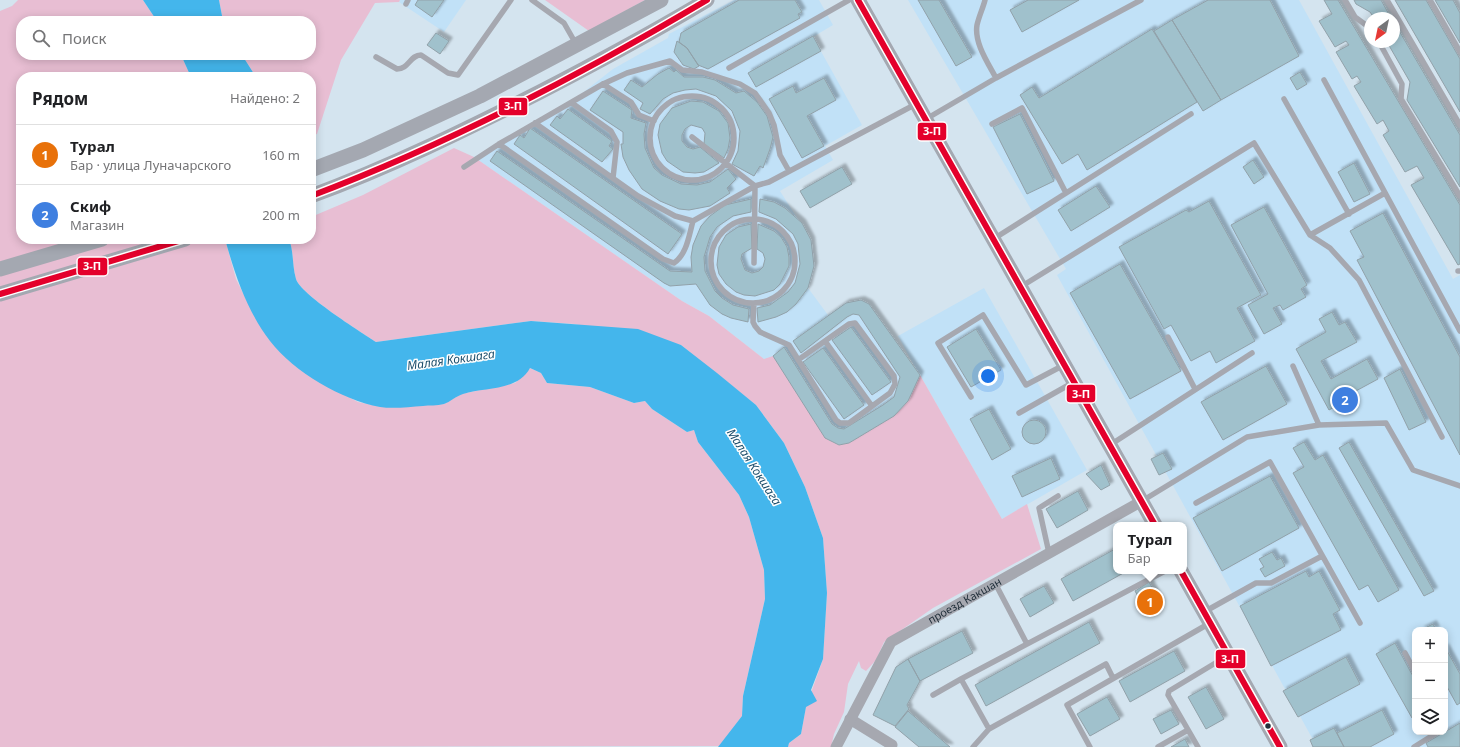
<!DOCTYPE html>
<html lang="ru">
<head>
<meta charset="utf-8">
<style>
	:root { --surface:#fff; --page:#f2f2f2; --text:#202124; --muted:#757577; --line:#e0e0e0; --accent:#d93025 }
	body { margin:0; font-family:"Noto Sans",sans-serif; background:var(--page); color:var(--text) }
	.controls { position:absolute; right:12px; bottom:12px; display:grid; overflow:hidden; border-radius:8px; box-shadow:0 2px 10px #0003 }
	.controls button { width:36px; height:36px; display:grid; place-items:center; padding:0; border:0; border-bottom:1px solid var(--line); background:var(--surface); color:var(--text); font:20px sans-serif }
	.compass { position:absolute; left:1364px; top:12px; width:36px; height:36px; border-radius:50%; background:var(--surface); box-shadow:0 2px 10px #0003; rotate:213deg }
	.you { position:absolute; left:988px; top:376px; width:14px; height:14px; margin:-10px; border:3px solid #fff; border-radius:50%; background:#1a73e8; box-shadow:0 0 0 6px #1a73e833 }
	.badge { display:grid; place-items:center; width:26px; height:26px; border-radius:50%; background:var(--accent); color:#fff; font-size:13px; font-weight:700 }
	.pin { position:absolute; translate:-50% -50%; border:2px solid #fff; box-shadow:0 1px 4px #0006 }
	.popup { position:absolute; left:1113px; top:522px; width:74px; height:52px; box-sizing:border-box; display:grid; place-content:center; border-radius:8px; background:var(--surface); filter:drop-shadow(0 1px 3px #0005); font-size:13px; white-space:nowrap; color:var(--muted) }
	.popup b { font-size:15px; color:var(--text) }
	.popup::after { content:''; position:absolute; left:50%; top:100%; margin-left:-8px; border:8px solid transparent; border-top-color:var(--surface) }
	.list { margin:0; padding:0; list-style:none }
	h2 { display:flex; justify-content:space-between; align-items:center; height:52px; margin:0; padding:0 16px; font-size:17px }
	h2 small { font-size:13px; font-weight:400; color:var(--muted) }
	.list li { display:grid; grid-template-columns:26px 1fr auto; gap:12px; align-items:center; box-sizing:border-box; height:60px; padding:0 16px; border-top:1px solid var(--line) }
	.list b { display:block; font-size:15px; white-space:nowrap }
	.list p { margin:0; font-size:13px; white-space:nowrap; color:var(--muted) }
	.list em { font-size:13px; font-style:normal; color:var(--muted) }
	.icon { flex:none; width:22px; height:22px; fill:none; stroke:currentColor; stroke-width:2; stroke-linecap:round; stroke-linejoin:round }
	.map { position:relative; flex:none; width:1460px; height:747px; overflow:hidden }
	.search { position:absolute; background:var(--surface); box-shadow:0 2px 10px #0003; left:16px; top:16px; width:300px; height:44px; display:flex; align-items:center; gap:10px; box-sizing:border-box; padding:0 14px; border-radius:16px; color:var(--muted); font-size:15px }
	.panel { position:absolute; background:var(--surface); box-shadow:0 2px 10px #0003; left:16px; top:72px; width:300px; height:172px; border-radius:16px }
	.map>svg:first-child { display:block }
	.built { fill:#c1e1f7; fill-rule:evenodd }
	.green { fill:#e8bed3 }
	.water { fill:#44b6ec }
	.building { fill:#a0c1cc; stroke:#91a1a9; filter:url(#shadow) }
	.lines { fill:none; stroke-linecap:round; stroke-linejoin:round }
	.lane { stroke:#a6a8b0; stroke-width:5.5 }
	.street { stroke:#a6a8b0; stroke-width:11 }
	.secondary { stroke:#a4a8b1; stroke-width:15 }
	.bus-1-casing { stroke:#fff; stroke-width:9 }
	.bus-1 { stroke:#e4002b; stroke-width:6 }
	.bus-dot { fill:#22303b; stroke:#fff; stroke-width:1.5 }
	.labels { text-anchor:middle; stroke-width:3; stroke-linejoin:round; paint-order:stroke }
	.street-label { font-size:11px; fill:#22303b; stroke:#fff }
	.water-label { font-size:12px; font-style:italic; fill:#1d4f6c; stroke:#fff }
	.line-badge { stroke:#fff; stroke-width:1.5 }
	.badge-label { font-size:11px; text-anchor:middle; font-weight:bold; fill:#fff }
</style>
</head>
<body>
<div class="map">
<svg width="1460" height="747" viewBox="0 0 1460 747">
	<defs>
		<filter id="shadow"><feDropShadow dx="3.5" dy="-3.5" stdDeviation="1" flood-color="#0004"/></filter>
	</defs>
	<rect width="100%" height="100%" fill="#d4e4ef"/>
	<path class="built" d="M400,0H466L444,32L399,2Z
		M734,0H819L833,25L813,37L862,125L825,146L833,160L780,191L811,240L814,266L808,288L828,315L846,303L861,300L869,304L917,371L898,336L984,288L1087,470L1002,519L920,375L908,401L894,416L849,443L830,441L825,438L764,359L709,316L682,301L474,157L576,98L613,69L668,38L669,34Z
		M908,0H1299L1453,279L1460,275V747H1317L1057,275L1066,269ZM1415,630H1445V732H1415Z"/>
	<path class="green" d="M18,0H143L157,21H21V55H181L191,77H21V239H225L236,279L252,311L271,341L290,361L318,381L358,402L382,407L444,404L461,394L515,383L530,368L541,373L547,383L590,387L634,403L645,401L652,409L687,432L694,430L698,442L739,495L749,517L764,570L765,599L743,696L742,716L720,746L0,747V11L12,6Z
		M219,0H400L399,2L375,3L341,60L317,134L311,136V77H256L242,55H311V21H223Z
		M545,0H645L589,31Z
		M454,148L474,157L682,301L709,316L764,359L773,356L825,438L839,445L849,443L894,416L908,401L920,375L1002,519L1027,504L1041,549L933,608L884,642L876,660L866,671L861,668L859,661L848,684L844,712L834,734L831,747H788L789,743L801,734L806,707L823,659L827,593L823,538L805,487L784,443L756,405L681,345L574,324L531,321L376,342C361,332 300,294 296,279C292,266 294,252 289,239H311V217L363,195Z"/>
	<path class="water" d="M143,0H219L223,21H157Z
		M181,55H242L256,77H191Z
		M225,239H289C294,252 292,266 296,279C300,294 361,332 376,342L531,321L638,329L681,345L717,373L756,405L784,443L805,487L823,538L827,593L823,659L811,690L817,701L806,707L801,734L789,743L788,747H718L742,716L743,696L765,599L764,570L749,517L739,495L698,442L694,430L687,432L652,409L645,401L634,403L590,387L547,383L541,373L530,368C518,391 485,387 463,394C456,396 450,402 444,404C437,406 429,405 423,406C409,407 393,409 380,407C342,400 294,372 270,341C247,311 235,275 225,239Z"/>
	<path class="building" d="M418,0H444L432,17L415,5Z
		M739,0H795L802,12L798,14L800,18L708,69L698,65L687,48L679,42L681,33Z
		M918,0H939L972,57L956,66Z
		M1028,0H1079L1022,32L1010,10Z
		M1208,0H1270L1299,56L1221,100L1172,20Z
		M1324,0H1338L1460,205V264L1458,265L1411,185L1424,178L1417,166L1405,172L1383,135L1389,131L1383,120L1377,124L1354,86L1361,82L1357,76L1352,79L1336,52L1349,45L1346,41L1335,47L1319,21L1332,14Z
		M1354,0H1381L1391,18H1374L1370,12L1356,4Z
		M1395,0H1426L1460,59V112Z
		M1435,0H1453L1460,13V43Z
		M1172,20L1221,100L1203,111L1154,31Z
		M1394,22L1460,135V187L1407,100L1410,82L1387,42H1394Z
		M1152,29L1197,102L1087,170L1078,154L1062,164L1020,95L1032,87L1039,98Z
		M436,33L449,41L440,54L427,45Z
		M813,36L821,51L756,87L748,73Z
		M677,41L687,48L699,66L694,69L683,65L674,52Z
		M669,68L674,72L676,70L684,77H703L715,80L736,93L744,91L757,102L767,116L773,137L770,149L763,168L760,166L754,176L732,164L738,151L740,131L732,111L716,96L696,89L685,90L673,93L663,99L650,114L640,109L643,103L624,90L631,80L642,87L658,74Z
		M1300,72L1307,84L1297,90L1290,78Z
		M824,78L836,100L807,116L824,146L802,158L769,99L793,86L796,93Z
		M603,91L632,110L631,118L646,123L644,134L645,148L654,168L662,175L681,184L697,185L710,182L728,169L736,179L727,188L730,193L710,206L689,210L679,209L660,201L642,189L629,170L623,157L621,144H623V132L590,110Z
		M691,101L703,102L719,111L728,123L730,138L728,149L724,158L704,144L705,133L702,128L691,125L685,129L682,135V141L687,147L693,149L700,147L719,163L704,172L695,173L683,172L667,161L662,153L658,135L660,124L672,108Z
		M568,109L612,141L609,146L613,149L602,162L550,125L557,116L560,119Z
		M1020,114L1054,181L1027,194L993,127Z
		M530,128L682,234L668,254L514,144L520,135L524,138Z
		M497,151L670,271L692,272L691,257L693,245L701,226L710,216L725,205L751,199V212L733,216L717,227L710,237L704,257L705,271L715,291L722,298L733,305L749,309L748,322L731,318L722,314L710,305L696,284L670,286L664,283L490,161Z
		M1253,160L1264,177L1254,184L1243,167Z
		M1354,163L1370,194L1354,202L1338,172Z
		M842,167L852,184L810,208L800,191Z
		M1096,186L1110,207L1071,231L1058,210Z
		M760,199L774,202L785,208L802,223L811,240L814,266L808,288L796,304L787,312L776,317L758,322L757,308L770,305L788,292L795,283L800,264L798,244L793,234L776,219L759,212Z
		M1209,201L1261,295L1237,308L1255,341L1216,363L1210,351L1191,361L1171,325L1164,329L1119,247L1186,210L1189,212Z
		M1264,207L1307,285L1301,289L1306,297L1283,310L1280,305L1273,308L1282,324L1264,334L1248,305L1268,294L1231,225Z
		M1383,213L1460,357V455L1357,260L1364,257L1350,231Z
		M751,224L752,248L742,254L741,259L745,270L752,273L759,271L763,267L765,259L763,253L757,249L758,224L774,231L781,237L787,247L789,257V266L780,284L774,290L755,296L744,295L736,292L726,284L719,274L717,265L719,247L726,235L738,227Z
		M1120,264L1181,371L1130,399L1070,293Z
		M861,300L869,304L920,375L908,401L894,416L849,443L839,445L825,438L773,356L784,347L832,424L838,428L844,429L883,405L894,397L900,377L859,315L853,314L847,317L801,353L793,341L846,303Z
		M1332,312L1339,325L1345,322L1357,342L1321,361L1331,379L1367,359L1378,379L1341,399L1343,402L1329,410L1296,349L1326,332L1319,319Z
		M851,327L891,382L872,395L832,340Z
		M976,329L1001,370L971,387L947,347Z
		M823,348L864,405L844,419L803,362Z
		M1266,366L1287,404L1223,440L1201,402Z
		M1400,369L1426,422L1409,430L1384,378Z
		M989,409L1011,449L992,460L970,419Z
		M1022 432a12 12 0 1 1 24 0a12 12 0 1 1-24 0Z
		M1304,442L1315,460L1323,455L1399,590L1378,602L1368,585L1359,590L1293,473L1304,467L1293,448Z
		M1349,442L1434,591L1424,596L1339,448Z
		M1163,453L1172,469L1159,475L1151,459Z
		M1051,458L1060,479L1022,497L1012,476Z
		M1101,465L1110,485L1101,490L1086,474Z
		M1270,476L1299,528L1222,571L1193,518Z
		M1078,491L1088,510L1057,528L1046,509Z
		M1115,549L1116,571H1127L1073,601L1061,579Z
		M1272,552L1277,560L1281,558L1285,566L1265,577L1260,569L1264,567L1259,559Z
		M1306,571L1309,577L1319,571L1340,610L1333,614L1341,630L1271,666L1240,606Z
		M1149,582L1161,604L1147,612L1135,591Z
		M1044,586L1054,603L1030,617L1020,599Z
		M1089,622L1100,643L986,706L975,685Z
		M1433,624L1436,630H1421Z
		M962,631L973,653L920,681L908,659Z
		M1395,643L1415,680V717L1412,718L1376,654Z
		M1445,647L1460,674V703L1457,705L1445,683Z
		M1174,651L1185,671L1130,702L1119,681Z
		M1346,657L1360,684L1298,717L1283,691Z
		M908,659L920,681L907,705L909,709L895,726L873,715L896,667Z
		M1206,687L1224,719L1206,729L1188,697Z
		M1107,697L1120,719L1090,736L1077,714Z
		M1171,710L1179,724L1161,734L1153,719Z
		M1382,710L1394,734L1370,747H1344L1337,733Z
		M908,711L950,747H919L895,727Z
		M1460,723V747H1428L1426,743Z
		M1334,728L1344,747H1313L1310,740Z
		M1185,739L1189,747H1171Z"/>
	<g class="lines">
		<path class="lane" d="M532,0L564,23L576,44
			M985,0C983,8 979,16 977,25C974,43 988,63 996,78
			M1345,0L1355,17L1370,28
			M1387,0L1460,125
			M1430,0L1460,52
			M406,4L408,0
			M1379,42L1402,84L1401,99L1460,196
			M376,57L397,69C409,69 410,55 421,55L448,73L458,75L511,0
			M729,68L849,0
			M1324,80L1460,331
			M603,84L631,102L639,115L654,121
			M650 138a42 42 0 1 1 84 0a42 42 0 1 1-84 0Z
			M1284,99L1349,214
			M572,103L611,131L617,142L613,178
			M926,119L996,78L1141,0
			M535,123L638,196L675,216L693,221
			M992,124L1022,108L1066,193
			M692,137L755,186
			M499,144L663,259L674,263C687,254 689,235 693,221L755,186L769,182L916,104
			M464,167L499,144L603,84L627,73L670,61L682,70L702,72L740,84L755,93L769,113L774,125L780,155L789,171
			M711 261a42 42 0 1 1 84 0a42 42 0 1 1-84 0Z
			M1310,235L1385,193
			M995,238L1191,114
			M754,263L755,186
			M1458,271H1460
			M1022,286L1254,143L1310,235L1330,248L1359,280L1442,437
			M754,303L753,322L755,326L760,332L789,345L836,420L840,423H849L890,393L895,384L894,376L855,323L849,324L798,360
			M1168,337L1195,389
			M825,341L872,406
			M1293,366L1319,425
			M971,397L938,343L983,315L1026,385L1064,365
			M1019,413L1074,382
			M1110,445L1252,353
			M1142,501L1247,437L1319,425L1386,423L1413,470L1460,486
			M1196,503L1270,462L1360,623
			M1049,553L1039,508L1058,496
			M995,583L1027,644
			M1204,612L1256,583H1271L1322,556
			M1405,653L1415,672
			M933,695L961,679
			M989,729L961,679L1165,571
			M973,747L989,729L1106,664L1113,678
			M1090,747L1067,705L1210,623
			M1158,747L1188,730
			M1198,747L1168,695L1169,691L1227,656
			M1414,747L1438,732"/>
		<g class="street">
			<path d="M850,719L892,745L891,747"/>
			<path id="s1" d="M836,747L891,642L1142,501"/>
		</g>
		<path class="secondary" d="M858,0L1155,525
			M311,170L363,150L480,96L661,0
			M311,196C390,167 465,130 540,92C596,63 652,33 707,0
			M0,269L102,239
			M0,294L185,239
			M1181,571L1280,747"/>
		<g class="bus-1-casing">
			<path id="bus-1" d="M858,0L1155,525
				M311,196C448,144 581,75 707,0
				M0,294L185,239
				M1181,571L1280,747"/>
		</g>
		<use href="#bus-1" class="bus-1"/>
	</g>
	<circle class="bus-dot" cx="1268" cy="726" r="3.5"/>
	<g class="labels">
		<g class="street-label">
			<text dy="4" stroke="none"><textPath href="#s1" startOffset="203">проезд Какшан</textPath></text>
		</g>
		<g class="water-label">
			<text transform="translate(451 360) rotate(-8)" y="4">Малая Кокшага</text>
			<text transform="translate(754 467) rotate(57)" y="4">Малая Кокшага</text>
		</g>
	</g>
	<g class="line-badge">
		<rect x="498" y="97" width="30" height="19" rx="4" fill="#e4002b"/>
		<rect x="917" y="122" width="30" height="19" rx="4" fill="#e4002b"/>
		<rect x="77" y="257" width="31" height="19" rx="4" fill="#e4002b"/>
		<rect x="1066" y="384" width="30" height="19" rx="4" fill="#e4002b"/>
		<rect x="1215" y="649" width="31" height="20" rx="4" fill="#e4002b"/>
	</g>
	<g class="badge-label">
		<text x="513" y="110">3-П</text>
		<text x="932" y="135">3-П</text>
		<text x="92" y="270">3-П</text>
		<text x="1081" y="398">3-П</text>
		<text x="1230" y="663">3-П</text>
	</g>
</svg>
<div class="controls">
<button>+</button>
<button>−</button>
<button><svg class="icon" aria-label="layers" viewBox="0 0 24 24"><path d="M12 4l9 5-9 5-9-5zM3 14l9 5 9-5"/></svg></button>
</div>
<svg class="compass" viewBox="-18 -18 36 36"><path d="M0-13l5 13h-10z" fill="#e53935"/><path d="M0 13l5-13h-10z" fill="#757577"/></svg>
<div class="you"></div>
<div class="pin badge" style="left:1150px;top:602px;background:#e8710a">1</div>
<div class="popup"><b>Турал</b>Бар</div>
<div class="pin badge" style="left:1345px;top:400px;background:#3f7fe0">2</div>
<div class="search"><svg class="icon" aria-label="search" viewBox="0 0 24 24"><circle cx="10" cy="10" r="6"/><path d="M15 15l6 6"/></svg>Поиск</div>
<section class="panel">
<h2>Рядом<small>Найдено: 2</small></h2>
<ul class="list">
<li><span class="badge" style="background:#e8710a">1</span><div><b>Турал</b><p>Бар · улица Луначарского</p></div><em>160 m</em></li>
<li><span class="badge" style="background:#3f7fe0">2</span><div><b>Скиф</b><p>Магазин</p></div><em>200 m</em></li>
</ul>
</section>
</div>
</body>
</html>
